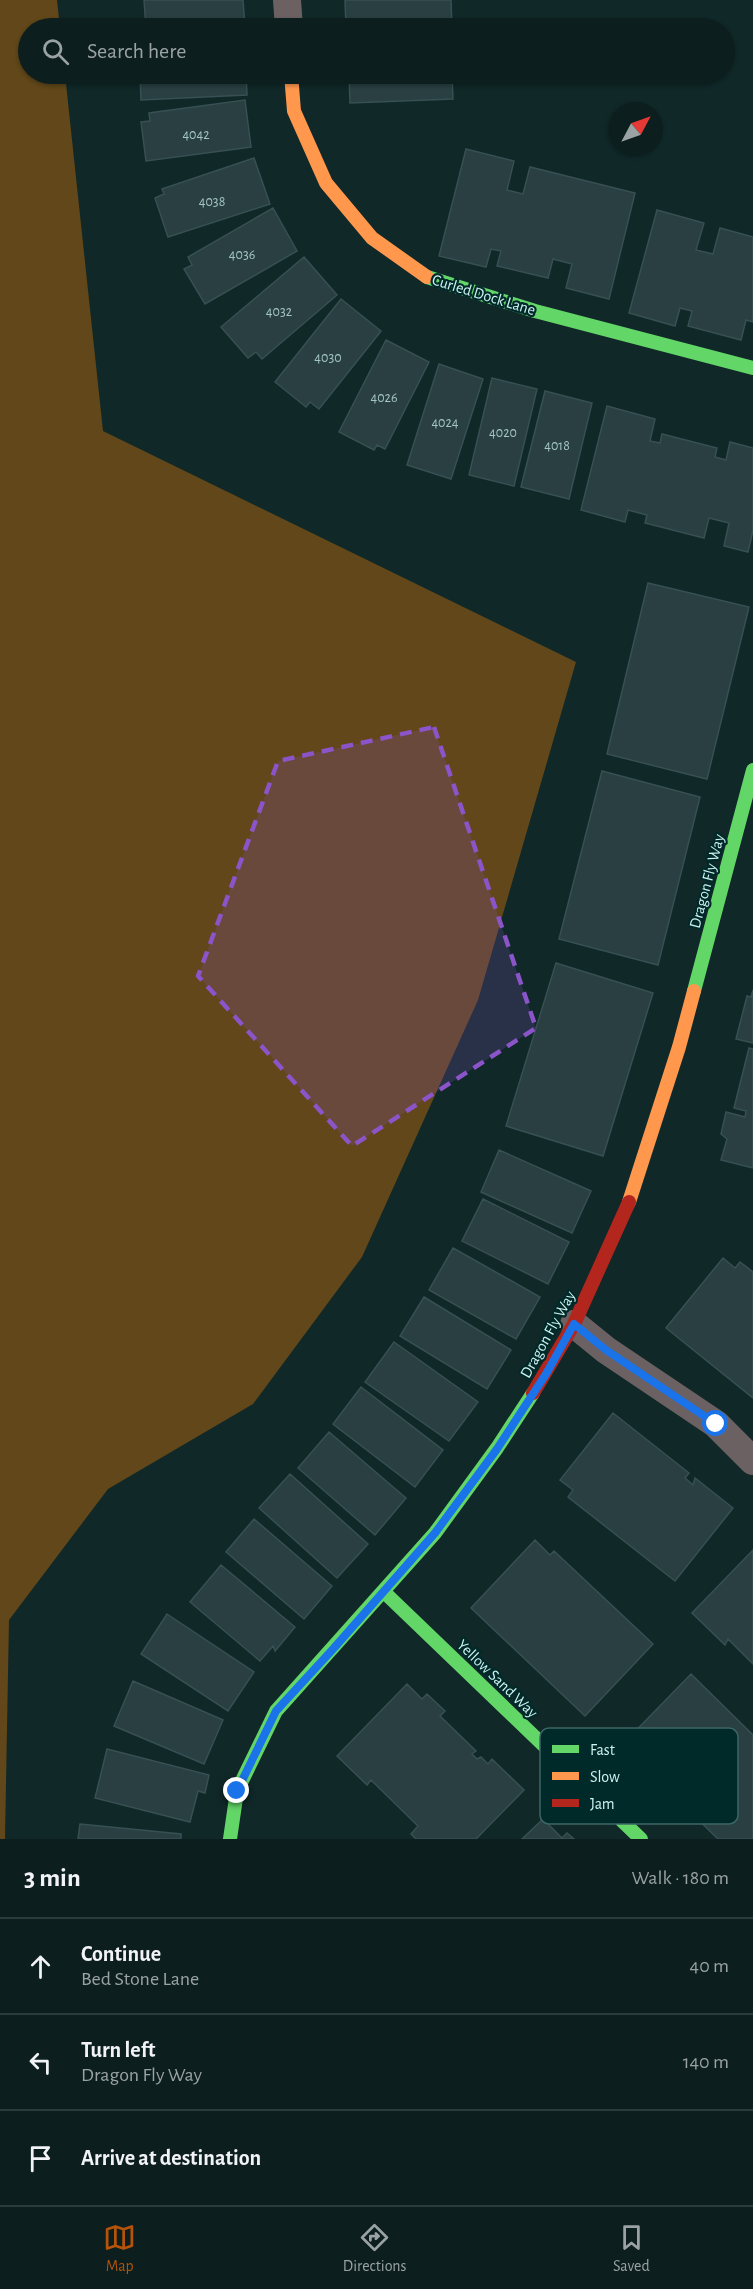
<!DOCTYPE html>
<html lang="en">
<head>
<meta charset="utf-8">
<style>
	:root { --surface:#0c1e1e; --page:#152727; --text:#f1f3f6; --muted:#9aa2a4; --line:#2c3c3c; --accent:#b45309 }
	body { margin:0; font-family:"Alegreya Sans",sans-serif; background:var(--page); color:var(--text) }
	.compass { position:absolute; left:609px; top:102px; width:54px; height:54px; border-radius:50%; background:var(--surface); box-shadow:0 2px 4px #0004; rotate:49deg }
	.stop { position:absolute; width:18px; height:18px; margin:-14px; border:4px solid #1a73e8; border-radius:50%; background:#fff }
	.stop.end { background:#1a73e8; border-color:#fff; box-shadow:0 2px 6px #0008 }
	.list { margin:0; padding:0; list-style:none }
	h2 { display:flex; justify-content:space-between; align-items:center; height:78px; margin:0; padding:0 24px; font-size:26px }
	h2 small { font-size:20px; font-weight:400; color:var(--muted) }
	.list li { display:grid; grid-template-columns:39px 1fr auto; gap:18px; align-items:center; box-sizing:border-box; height:96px; padding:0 24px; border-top:2px solid var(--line) }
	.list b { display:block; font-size:22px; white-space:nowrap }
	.list p { margin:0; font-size:20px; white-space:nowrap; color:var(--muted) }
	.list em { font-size:20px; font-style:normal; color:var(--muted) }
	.icon { flex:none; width:33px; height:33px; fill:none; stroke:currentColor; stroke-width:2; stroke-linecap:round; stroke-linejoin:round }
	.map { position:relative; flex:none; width:753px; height:1839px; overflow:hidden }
	.search { position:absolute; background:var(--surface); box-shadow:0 2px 4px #0004; left:18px; right:18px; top:18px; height:66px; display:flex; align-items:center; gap:15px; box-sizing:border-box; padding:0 21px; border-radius:33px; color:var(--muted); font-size:22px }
	.sheet { height:366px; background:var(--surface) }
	nav { display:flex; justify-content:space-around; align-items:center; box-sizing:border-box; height:84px; border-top:2px solid var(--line); background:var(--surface); font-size:16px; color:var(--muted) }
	nav a { display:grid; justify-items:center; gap:3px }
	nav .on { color:var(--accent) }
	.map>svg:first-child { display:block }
	.green { fill:#614719 }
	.building { fill:#293f41; stroke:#375053; stroke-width:1.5 }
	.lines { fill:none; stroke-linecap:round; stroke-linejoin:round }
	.street { stroke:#6c6162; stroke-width:28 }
	.fast { stroke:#63d668; stroke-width:14 }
	.slow { stroke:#ff974d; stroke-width:14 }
	.jam { stroke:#b3261e; stroke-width:14 }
	.route { stroke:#1a73e8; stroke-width:8 }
	.marked { fill:#8b54c9; fill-opacity:0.2; stroke:#8b54c9; stroke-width:4.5; stroke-dasharray:12 8; stroke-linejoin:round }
	.labels { text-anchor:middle; stroke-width:4.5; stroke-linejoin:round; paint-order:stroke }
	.number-label { font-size:14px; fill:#a4c5c4 }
	.street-label { font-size:16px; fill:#cdf2f0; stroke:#002929 }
	.key { fill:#002929; stroke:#3e6565; stroke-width:1.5 }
	.key-label { font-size:16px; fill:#cdf2f0 }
</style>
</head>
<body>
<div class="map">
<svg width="753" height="1839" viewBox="0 0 753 1839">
	<rect width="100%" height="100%" fill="#102828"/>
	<path class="green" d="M0,0H57L60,28H28V74H65L103,431L576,662L478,1000L362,1257L253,1404L108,1489L9,1620L5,1839H0Z"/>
	<path class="building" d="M144,0H243L245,28H146Z
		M345,0H451L452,28H346Z
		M140,74H246L247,95L141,100Z
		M349,74H452L453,99L350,103Z
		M245,100L251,147L146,161L141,122L150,121L149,113Z
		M466,149L514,161L507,190L523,194L530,167L635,193L609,299L566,288L572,264L553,259L548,278L497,266L501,251L491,249L486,267L439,256Z
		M254,158L270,204L168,237L155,198L164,194L162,189Z
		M273,208L297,251L205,304L184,269L192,265L188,257Z
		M657,210L704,223L696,250L713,254L720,228L753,237V322L746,320L741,340L688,326L692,311L680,308L675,326L629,313Z
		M304,257L337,295L262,359L256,352L248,358L221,327Z
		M341,299L381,331L319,409L310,402L306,407L275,382Z
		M386,340L429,362L385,449L377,445L374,450L339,432Z
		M439,364L483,379L451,479L407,465Z
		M492,378L537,389L514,486L469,475Z
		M545,391L592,403L569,499L521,487Z
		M607,406L655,419L650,441L660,443L662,434L717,448L715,457L726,460L730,442L753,448V530L748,552L724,546L729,523L709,518L704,538L645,523L647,515L628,510L625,522L581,510Z
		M648,583L749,607L707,779L607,754Z
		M602,771L700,797L658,965L559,939Z
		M556,963L653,993L603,1156L506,1126Z
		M753,990V1043L736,1039L747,996L751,997Z
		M749,1048L753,1049V1168L721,1160L727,1139L721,1134L726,1112L745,1117L746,1111L734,1108Z
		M499,1150L591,1191L572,1233L481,1192Z
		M483,1199L569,1242L548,1284L462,1241Z
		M453,1248L540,1297L516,1339L429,1290Z
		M723,1258L735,1268L740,1262L753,1272V1398L666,1328Z
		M424,1297L511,1350L487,1389L400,1336Z
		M394,1342L478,1402L449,1441L365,1382Z
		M361,1387L443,1450L415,1487L333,1424Z
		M613,1413L689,1473L685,1478L693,1485L695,1478L733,1508L675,1581L568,1497L573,1490L560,1480Z
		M329,1432L406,1498L375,1535L298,1468Z
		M290,1474L368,1544L337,1578L259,1508Z
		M254,1519L332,1586L304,1619L226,1552Z
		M535,1540L550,1555L554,1551L653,1644L585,1716L471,1608Z
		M753,1550V1664L728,1639L725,1645L692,1613Z
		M221,1565L295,1627L275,1651L273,1646L260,1661L190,1602Z
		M167,1614L254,1672L228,1711L141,1654Z
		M691,1674L753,1735V1839H718L673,1795L676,1792L670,1786L666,1790L647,1770L642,1775L617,1750Z
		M133,1681L223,1720L204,1764L114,1726Z
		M407,1684L422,1699L427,1694L445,1711L440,1716L476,1751L472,1754L477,1759L481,1757L488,1764L492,1759L524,1790L476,1839H416L411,1834L418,1826L371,1780L367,1785L337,1756Z
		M107,1749L209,1775L205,1793L198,1791L190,1822L95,1798Z
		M543,1819L562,1838L567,1833L574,1839H522Z
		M80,1824L181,1834V1839H78Z"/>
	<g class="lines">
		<path class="street" d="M287,0L289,28
			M574,1324L606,1350L716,1424L753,1461"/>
		<path class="fast" d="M427,277L535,311L753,368
			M694,991L753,770
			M383,1591L641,1839
			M230,1839L237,1791L276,1711L435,1533L497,1448L533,1393"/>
		<path class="slow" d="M291,74L294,111L326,183L372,238L427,277
			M629,1202L679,1047L694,991"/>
		<path class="jam" d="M533,1393L574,1324L629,1202"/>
	</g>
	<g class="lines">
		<path class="route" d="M237,1791L276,1711L334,1648L435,1533L497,1449L546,1374L574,1324L606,1350L716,1424"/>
	</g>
	<path class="marked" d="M434,727L536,1028L352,1146L198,976L278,761Z"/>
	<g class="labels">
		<g class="number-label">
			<text x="196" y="139">4042</text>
			<text x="212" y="206">4038</text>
			<text x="242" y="259">4036</text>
			<text x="279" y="316">4032</text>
			<text x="328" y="362">4030</text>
			<text x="384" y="402">4026</text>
			<text x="445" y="427">4024</text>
			<text x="503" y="437">4020</text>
			<text x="557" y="450">4018</text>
		</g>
		<g class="street-label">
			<text transform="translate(484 294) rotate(17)" y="6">Curled Dock Lane</text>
			<text transform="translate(706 881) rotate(-75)" y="6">Dragon Fly Way</text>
			<text transform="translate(547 1334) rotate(-61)" y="6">Dragon Fly Way</text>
			<text transform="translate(498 1678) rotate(44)" y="6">Yellow Sand Way</text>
		</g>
	</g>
	<rect x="540" y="1728" width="198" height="96" rx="9" class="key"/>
	<rect x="552" y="1745" width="27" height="8" fill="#63d668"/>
	<rect x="552" y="1772" width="27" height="8" fill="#ff974d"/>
	<rect x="552" y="1799" width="27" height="8" fill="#b3261e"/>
	<g class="key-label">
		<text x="590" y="1755">Fast</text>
		<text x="590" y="1782">Slow</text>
		<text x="590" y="1809">Jam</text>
	</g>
</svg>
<svg class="compass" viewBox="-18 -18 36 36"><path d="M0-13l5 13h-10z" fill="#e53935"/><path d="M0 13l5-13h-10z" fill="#9aa2a4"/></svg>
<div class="stop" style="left:716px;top:1424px"></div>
<div class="stop end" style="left:237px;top:1791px"></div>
<div class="search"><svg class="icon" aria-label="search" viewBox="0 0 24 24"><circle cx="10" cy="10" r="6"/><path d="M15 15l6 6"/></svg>Search here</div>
</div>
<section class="sheet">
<h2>3 min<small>Walk · 180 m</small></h2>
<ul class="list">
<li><svg class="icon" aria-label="ahead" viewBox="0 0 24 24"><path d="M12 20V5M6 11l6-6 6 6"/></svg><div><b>Continue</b><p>Bed Stone Lane</p></div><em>40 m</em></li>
<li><svg class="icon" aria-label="left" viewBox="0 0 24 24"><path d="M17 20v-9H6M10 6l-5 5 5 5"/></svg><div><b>Turn left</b><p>Dragon Fly Way</p></div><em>140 m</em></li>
<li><svg class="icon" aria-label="arrive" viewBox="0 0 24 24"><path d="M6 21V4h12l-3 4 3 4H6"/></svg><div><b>Arrive at destination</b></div></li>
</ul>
</section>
<nav>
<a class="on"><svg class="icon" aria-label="map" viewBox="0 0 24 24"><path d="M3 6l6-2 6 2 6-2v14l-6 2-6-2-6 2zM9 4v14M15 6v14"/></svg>Map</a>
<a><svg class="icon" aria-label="directions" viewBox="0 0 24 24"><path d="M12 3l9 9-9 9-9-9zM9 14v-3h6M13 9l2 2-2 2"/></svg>Directions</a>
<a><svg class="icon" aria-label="saved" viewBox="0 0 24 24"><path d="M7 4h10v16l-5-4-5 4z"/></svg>Saved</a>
</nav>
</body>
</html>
